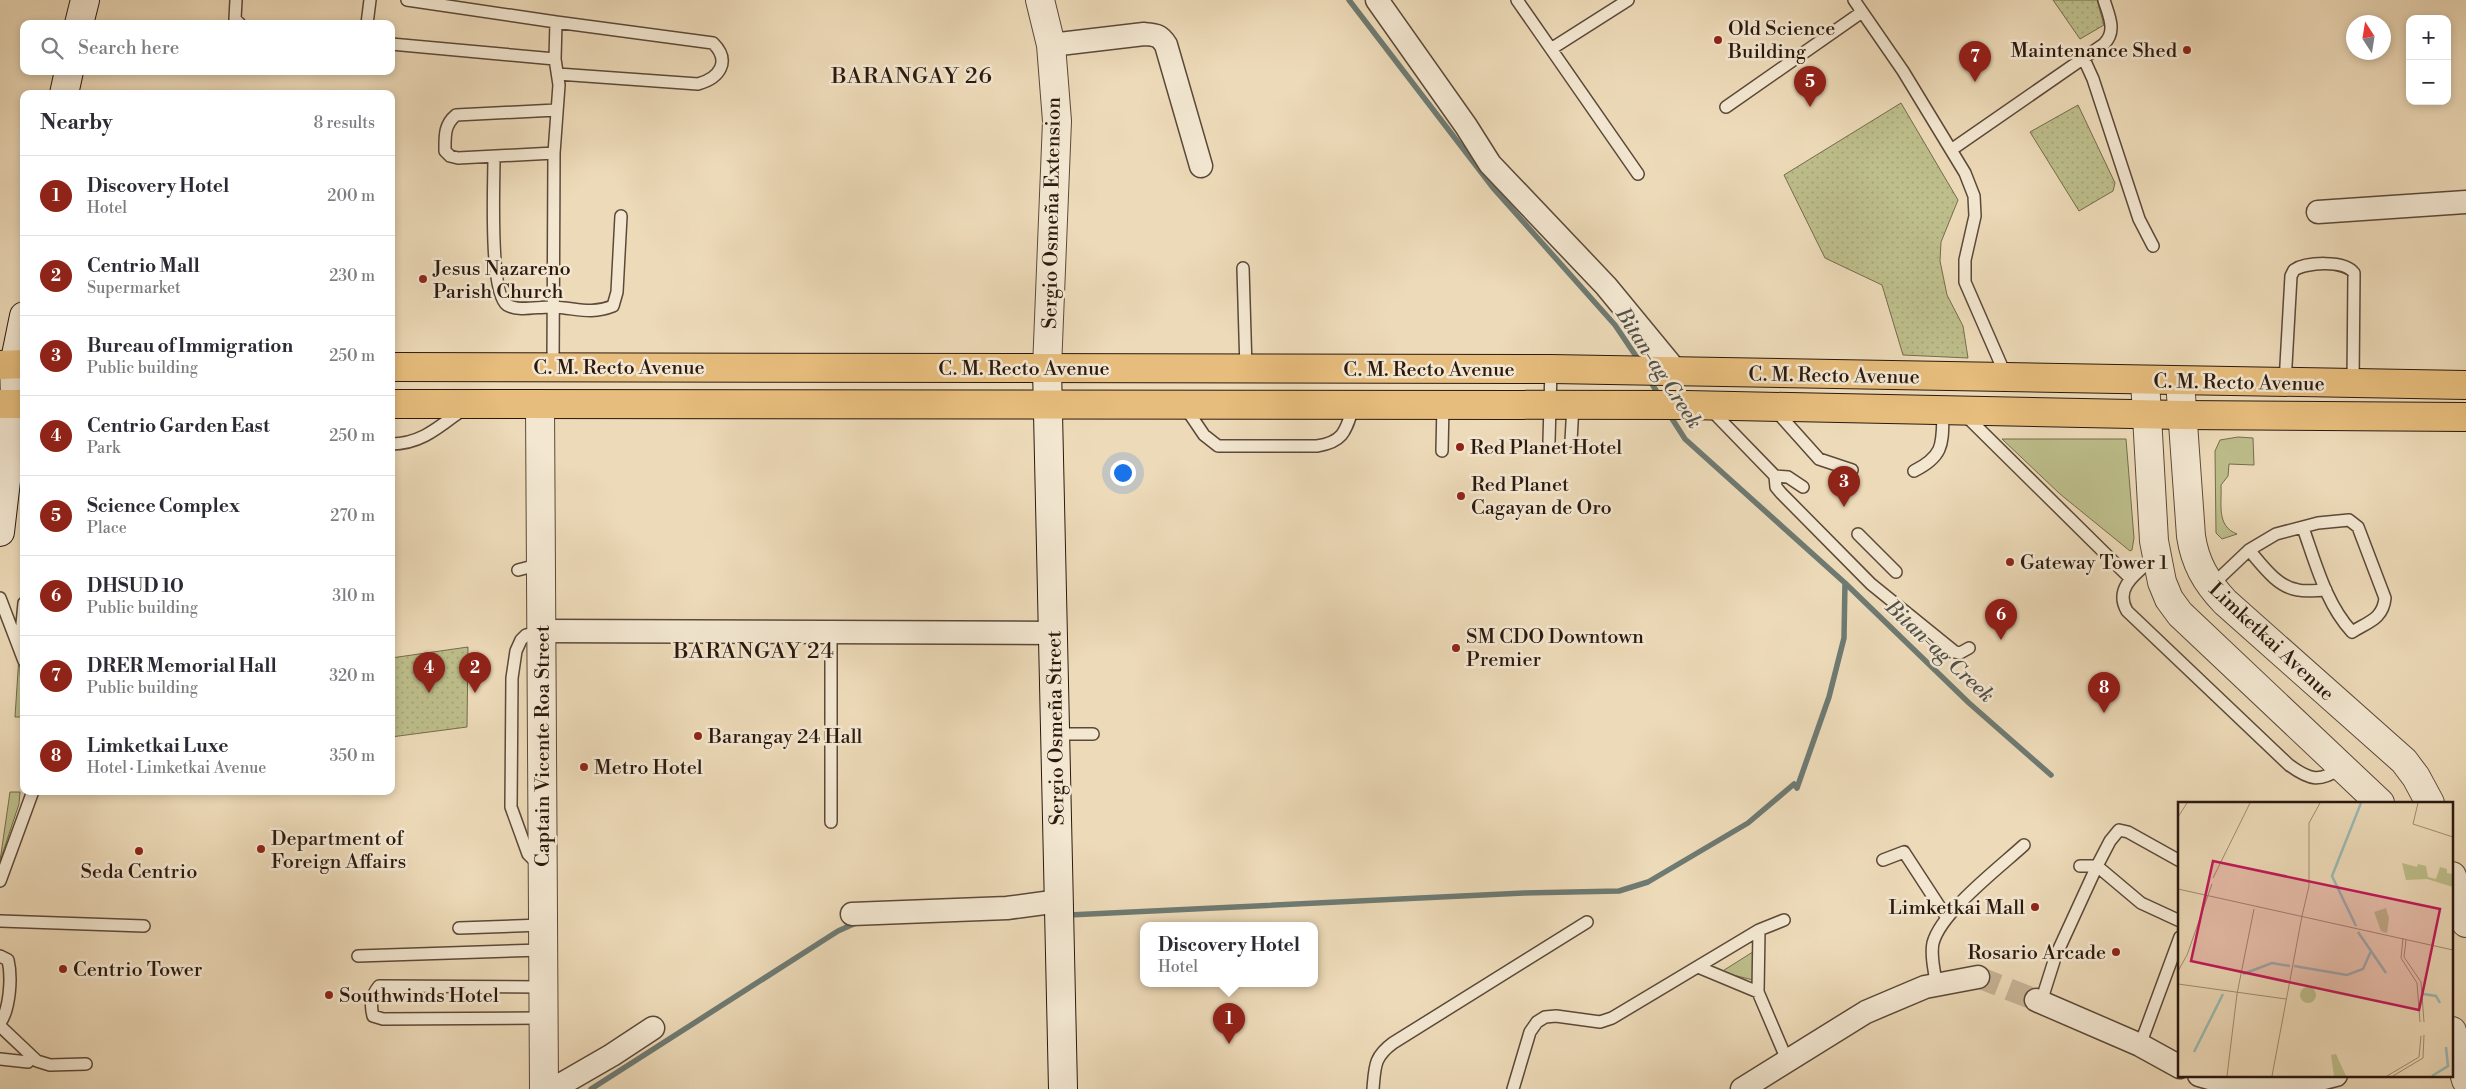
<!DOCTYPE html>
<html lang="en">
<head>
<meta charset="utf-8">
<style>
	:root { --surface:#fff; --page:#f7f7f7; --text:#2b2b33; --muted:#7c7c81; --line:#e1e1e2; --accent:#8f2418 }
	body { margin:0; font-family:"Libre Bodoni",serif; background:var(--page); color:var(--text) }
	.controls { position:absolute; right:15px; top:15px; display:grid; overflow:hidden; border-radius:10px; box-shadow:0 2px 8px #0003 }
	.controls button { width:45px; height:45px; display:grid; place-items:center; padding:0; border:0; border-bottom:1px solid var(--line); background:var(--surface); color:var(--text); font:25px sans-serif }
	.compass { position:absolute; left:2346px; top:15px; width:45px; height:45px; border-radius:50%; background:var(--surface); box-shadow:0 2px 8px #0003; rotate:348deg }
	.you { position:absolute; left:1122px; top:472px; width:18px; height:18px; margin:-12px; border:4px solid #fff; border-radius:50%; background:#1a73e8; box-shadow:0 0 0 8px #1a73e833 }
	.badge { display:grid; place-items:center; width:32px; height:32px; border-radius:50%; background:var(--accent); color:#fff; font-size:16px; font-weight:700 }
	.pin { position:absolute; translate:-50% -41px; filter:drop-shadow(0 1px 2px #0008) }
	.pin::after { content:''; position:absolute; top:26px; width:18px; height:15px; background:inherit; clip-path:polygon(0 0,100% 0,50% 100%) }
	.popup { position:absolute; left:1140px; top:922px; width:178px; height:65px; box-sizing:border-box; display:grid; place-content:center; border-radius:10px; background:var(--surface); filter:drop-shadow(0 1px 4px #0005); font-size:16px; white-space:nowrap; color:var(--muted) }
	.popup b { font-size:19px; color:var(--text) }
	.popup::after { content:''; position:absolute; left:50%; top:100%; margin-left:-10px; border:10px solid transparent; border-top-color:var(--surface) }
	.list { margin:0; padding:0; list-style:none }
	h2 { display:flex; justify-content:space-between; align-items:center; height:65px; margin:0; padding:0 20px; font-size:21px }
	h2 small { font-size:16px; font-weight:400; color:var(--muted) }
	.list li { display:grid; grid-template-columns:32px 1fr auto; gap:15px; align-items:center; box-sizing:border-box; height:80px; padding:0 20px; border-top:1px solid var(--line) }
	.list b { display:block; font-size:19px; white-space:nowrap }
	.list p { margin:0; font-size:16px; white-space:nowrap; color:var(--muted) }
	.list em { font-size:16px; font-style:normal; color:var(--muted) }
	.icon { flex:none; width:28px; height:28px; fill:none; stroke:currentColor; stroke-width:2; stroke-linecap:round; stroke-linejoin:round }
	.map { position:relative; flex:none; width:2466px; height:1089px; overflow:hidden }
	.search { position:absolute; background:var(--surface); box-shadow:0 2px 8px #0003; left:20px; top:20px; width:375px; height:55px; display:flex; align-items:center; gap:12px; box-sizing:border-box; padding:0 18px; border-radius:10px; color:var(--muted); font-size:19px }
	.panel { position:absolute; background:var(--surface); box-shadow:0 2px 8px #0003; left:20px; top:90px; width:375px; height:705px; border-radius:10px }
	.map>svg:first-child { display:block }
	.grass { fill:#bdbe8b; stroke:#746c4d }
	.park { fill:url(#park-dots); stroke:#746c4d }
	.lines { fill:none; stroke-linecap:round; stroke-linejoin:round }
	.stream { stroke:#6e7a72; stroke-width:5.5 }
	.minor-tunnel { stroke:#c6b396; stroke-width:22; stroke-dasharray:22 11; stroke-linecap:butt }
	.service-casing { stroke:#5c4939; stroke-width:14 }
	.minor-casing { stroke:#5c4939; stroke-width:25 }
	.tertiary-casing { stroke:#5c4939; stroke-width:30 }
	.secondary-casing { stroke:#2b190f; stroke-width:30 }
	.trunk-casing { stroke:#2b190f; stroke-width:30 }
	.service { stroke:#f3e7d1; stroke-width:11 }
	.minor { stroke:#f3e7d1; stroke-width:22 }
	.tertiary { stroke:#f3e7d1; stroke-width:28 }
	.secondary { stroke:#f3e7d1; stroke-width:28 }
	.trunk { stroke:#e6bd7c; stroke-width:28 }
	.poi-dot { fill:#8f2418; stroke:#f3e7d1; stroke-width:2 }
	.labels { text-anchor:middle; stroke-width:5; stroke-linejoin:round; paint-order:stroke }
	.poi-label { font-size:20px; fill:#2b190f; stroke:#f3e7d1; text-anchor:start }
	.street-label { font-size:20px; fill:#2b190f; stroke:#f3e7d1 }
	.water-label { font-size:21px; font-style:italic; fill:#525149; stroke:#f3e7d1 }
	.quarter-label { font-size:22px; letter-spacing:1px; fill:#2b190f; stroke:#f3e7d1 }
	.inset-river { fill:none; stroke:#9abab4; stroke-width:2.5 }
	.inset-road { fill:none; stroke:#9f8d74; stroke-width:1 }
	.view { fill:#c2185b; fill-opacity:0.15; stroke:#c2185b; stroke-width:2.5 }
	.inset-edge { fill:none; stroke:#2b190f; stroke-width:2.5 }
</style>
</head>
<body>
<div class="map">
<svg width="2466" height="1089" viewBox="0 0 2466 1089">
	<defs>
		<pattern id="park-dots" width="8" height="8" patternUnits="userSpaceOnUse" patternTransform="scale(1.25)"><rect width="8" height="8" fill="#bdbe8b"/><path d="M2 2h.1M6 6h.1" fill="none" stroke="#a3a377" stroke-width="1.8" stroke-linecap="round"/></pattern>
	</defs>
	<rect width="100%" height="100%" fill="#eddab8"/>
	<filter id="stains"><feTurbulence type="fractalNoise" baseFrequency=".004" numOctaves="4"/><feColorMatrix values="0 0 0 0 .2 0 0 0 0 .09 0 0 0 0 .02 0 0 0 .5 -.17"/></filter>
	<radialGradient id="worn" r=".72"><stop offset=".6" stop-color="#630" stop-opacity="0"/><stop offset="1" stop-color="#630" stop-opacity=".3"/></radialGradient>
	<path class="grass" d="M2238,437L2253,438L2254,465L2229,464L2228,476L2221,485C2222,504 2216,526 2237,534L2222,539L2216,533L2215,451L2220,440Z
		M2002,439H2126L2134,538L2132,550L2130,551L2060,494Z
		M19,656L23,717H15Z
		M10,792H20L19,804L0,861Z
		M1756,950L1753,980L1721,972Z"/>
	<path class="park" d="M2053,0H2097L2104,25L2080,39Z
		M1901,103L1958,200L1941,242L1940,261L1947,295L1963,326L1968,358L1903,355L1882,285L1825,258L1784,175Z
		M2078,105L2115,183L2113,191L2079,211L2030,132Z
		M468,647L467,727L391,737V658Z"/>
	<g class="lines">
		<path class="stream" d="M1349,0L1494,189L1615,325L1640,362
			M1649,379L1660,397
			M1669,414L1685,439L1845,583L1969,703L2051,775
			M1069,915L1524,893L1619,891L1648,882L1748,823L1794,784L1797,788L1829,697L1844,638L1845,583
			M591,1089L838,931L858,922"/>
		<path class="minor-tunnel" d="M1978,977L2036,1000"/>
		<g class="service-casing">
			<path id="service" d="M236,0L235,19L240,24
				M407,0L556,22
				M1517,0L1638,174
				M1854,0L1903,71L1965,173L1974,196L1975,216L1965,260V282L2006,376
				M367,24L370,0
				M391,44L555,59
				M1551,49L1628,0
				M2083,57L2093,79L2139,219L2153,246
				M1726,107L1862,12
				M1951,150L2104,44C2117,31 2109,16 2104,0
				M554,153L458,158L450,156L445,151C445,136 444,125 456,115L556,110
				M494,158C494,182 489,293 507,305C519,312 540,306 553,307C577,308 590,315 613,306L617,292L621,216
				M1243,268L1246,369
				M553,367L554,153L559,85L555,59L556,22L713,43C731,61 720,78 698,84L558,74
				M2285,383L2291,276L2294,270C2306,262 2345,260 2354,273L2353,383
				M1185,407L1204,435L1218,446H1317C1345,442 1346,429 1354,405
				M1711,410L1775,476
				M1775,410L1819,459L1852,470
				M1965,415L2131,579
				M1549,441L1551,369
				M1571,441L1573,405
				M391,444C421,444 439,427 462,410
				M1442,451L1443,404
				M1914,471C1946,455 1942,442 1943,410
				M1803,487L1788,477L1775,476L1776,487L1781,493L1871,584L1955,652L1960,653L1969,648
				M1858,534L1896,572
				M2249,550C2262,565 2277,587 2298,590C2307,592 2317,590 2326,590
				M2155,557C2138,572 2113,587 2127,611L2289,765C2311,781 2319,782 2342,768
				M518,570L541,564
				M2210,587L2249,550L2276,534L2318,523L2349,520L2358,527L2385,598C2383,619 2368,622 2352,632C2326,604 2316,564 2303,528
				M0,598L24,661
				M831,632V822
				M20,645L24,603
				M1055,734H1093
				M1883,860L1904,852L1947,918
				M2180,861L2128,832L2119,830L2110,841L2097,866L2141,903L2180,921
				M539,865L528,854L511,807L512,678L516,651L521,640L526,635L542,631
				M0,881L33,791
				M0,921L144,926
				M459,928L542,925
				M1759,930L1758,992L1787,1060
				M2058,951L2097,866H2080
				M0,956L8,960C12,977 10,1009 0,1023
				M358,956L542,950
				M1698,967L1758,992
				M1936,984C1935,971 1930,956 1933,943C1941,912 2000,867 2024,845
				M2041,1002L2054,961
				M543,1018L383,1019L373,1016C370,1004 371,996 379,986L543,987
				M0,1026L37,1061L50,1065L86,1064
				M2140,1045L2180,937
				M0,1059L28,1062
				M1373,1089C1375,1066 1374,1057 1393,1043L1587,922
				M1513,1089L1530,1032L1537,1022L1545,1017L1556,1016L1600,1022L1612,1018L1759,930L1784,920"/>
		</g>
		<g class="minor-casing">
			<path id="minor" d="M1377,0L1466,126L1490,164L1606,286L1676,371
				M1051,45L1144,34C1156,35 1160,35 1166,45L1201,166
				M2318,212L2466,202
				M542,631L1053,633
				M852,914L1007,908L1059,901
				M2036,1000L2140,1045L2180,1067
				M2199,1075C2243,1089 2292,1087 2336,1075
				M553,1089L612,1055L653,1028
				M1742,1089L1866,1012L1925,987L1978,977"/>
		</g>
		<g class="tertiary-casing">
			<path id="tertiary" d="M1040,0L1051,45L1057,121L1047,368
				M2145,380L2154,541L2162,582L2169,599L2180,614L2380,803
				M2180,381L2191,536C2195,563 2206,582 2225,602L2404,761L2416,777L2430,803
				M540,404L544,1089
				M2452,876L2466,923
				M2452,1031L2466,1080"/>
		</g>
		<g class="secondary-casing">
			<path id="secondary" d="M79,24L85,0
				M64,94L69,71
				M1047,368L1063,1089
				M0,532L15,404L14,365L24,316"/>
		</g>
		<g class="trunk-casing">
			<path id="trunk" d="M0,365L24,364
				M391,367L1551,369L2466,385
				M0,404H24
				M391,404L1687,405L2182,415L2466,417"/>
		</g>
		<use href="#service" class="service"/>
		<use href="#minor" class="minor"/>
		<use href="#tertiary" class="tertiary"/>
		<use href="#secondary" class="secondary"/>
		<use href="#trunk" class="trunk"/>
	</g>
	<g class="poi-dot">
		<circle cx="1718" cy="40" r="5"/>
		<circle cx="2187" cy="50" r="5"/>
		<circle cx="423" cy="279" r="5"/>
		<circle cx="1460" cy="447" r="5"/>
		<circle cx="1461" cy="496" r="5"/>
		<circle cx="2010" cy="562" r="5"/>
		<circle cx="1456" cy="648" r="5"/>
		<circle cx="698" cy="736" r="5"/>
		<circle cx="584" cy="767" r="5"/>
		<circle cx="261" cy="849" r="5"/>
		<circle cx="139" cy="851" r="5"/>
		<circle cx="2035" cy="907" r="5"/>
		<circle cx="2116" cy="952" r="5"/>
		<circle cx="63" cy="969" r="5"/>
		<circle cx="329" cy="995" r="5"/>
	</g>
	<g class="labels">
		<g class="poi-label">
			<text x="1728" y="35">Old Science<tspan x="1728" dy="23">Building</tspan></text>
			<text x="2177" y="57" text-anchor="end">Maintenance Shed</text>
			<text x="433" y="275">Jesus Nazareno<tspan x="433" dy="23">Parish Church</tspan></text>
			<text x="1470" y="454">Red Planet Hotel</text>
			<text x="1471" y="491">Red Planet<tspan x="1471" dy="23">Cagayan de Oro</tspan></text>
			<text x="2020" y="569">Gateway Tower 1</text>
			<text x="1466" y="643">SM CDO Downtown<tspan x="1466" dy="23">Premier</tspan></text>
			<text x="708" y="743">Barangay 24 Hall</text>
			<text x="594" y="774">Metro Hotel</text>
			<text x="271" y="845">Department of<tspan x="271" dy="23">Foreign Affairs</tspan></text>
			<text x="139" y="878" text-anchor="middle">Seda Centrio</text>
			<text x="2025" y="914" text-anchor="end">Limketkai Mall</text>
			<text x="2106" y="959" text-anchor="end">Rosario Arcade</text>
			<text x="73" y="976">Centrio Tower</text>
			<text x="339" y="1002">Southwinds Hotel</text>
		</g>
		<g class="street-label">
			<text transform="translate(1051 213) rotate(-89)" y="7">Sergio Osmeña Extension</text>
			<text x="619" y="374">C. M. Recto Avenue</text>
			<text x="1024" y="375">C. M. Recto Avenue</text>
			<text x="1429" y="376">C. M. Recto Avenue</text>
			<text transform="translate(1834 375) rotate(1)" y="7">C. M. Recto Avenue</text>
			<text transform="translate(2239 382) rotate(1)" y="7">C. M. Recto Avenue</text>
			<text transform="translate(2272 641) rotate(43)" y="7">Limketkai Avenue</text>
			<text transform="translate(1055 728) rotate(-91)" y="7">Sergio Osmeña Street</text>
			<text transform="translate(542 746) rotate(-90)" y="7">Captain Vicente Roa Street</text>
		</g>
		<g class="water-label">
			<text transform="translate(1659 368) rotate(57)" y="7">Bitan-ag Creek</text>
			<text transform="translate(1940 651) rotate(43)" y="7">Bitan-ag Creek</text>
		</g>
		<g class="quarter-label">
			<text x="912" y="83">BARANGAY 26</text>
			<text x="754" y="658">BARANGAY 24</text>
		</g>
	</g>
	<g transform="translate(2178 802)">
		<rect width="275" height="275" fill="#eddab8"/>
		<path d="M122 193a8 8 0 1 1 16 0a8 8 0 1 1-16 0ZM158,252L168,274H156L153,253Z" fill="#bdbe8b"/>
		<path d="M224,61L239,65L240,62L248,64L250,75L258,77L262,65L269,67V71L275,72V85L249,77L228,78Z" fill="#bdbe8b"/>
		<path d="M208,106L211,116L209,131L203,129L196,110Z" fill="#bdbe8b"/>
		<path class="inset-river" d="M178,124L154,74L183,1M180,130L208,171M116,164L169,173L185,167L193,149M65,172L94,161L112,164M245,192L258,194L262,201M16,250L45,192M254,274L270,264L268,245"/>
		<path class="inset-road" d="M240,1L235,22L275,35M0,15L9,1M35,76L72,1M0,87L275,148M124,114L131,84V21L142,1M225,136L223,156L239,181L242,220M228,138L226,155L243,180L246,220M0,169L9,153L34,82M0,182L108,197M275,250V274M49,274L59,192L76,107M94,274L124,114M209,274L241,255L243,234M215,274L245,256L246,233"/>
		<path class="view" d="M35,59L262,107L241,208L13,159Z"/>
		<rect width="275" height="275" class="inset-edge"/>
	</g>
	<rect width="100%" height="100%" filter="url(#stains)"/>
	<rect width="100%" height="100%" fill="url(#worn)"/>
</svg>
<div class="controls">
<button>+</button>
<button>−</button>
</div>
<svg class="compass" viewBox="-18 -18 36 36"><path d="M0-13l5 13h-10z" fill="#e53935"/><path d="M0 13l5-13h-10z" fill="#7c7c81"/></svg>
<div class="you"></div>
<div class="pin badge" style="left:1229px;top:1044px">1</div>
<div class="popup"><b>Discovery Hotel</b>Hotel</div>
<div class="pin badge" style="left:475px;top:693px">2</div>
<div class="pin badge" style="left:1844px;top:507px">3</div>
<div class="pin badge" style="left:429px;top:693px">4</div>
<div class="pin badge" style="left:1810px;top:107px">5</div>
<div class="pin badge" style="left:2001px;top:640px">6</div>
<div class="pin badge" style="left:1975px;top:82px">7</div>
<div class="pin badge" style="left:2104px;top:713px">8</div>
<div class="search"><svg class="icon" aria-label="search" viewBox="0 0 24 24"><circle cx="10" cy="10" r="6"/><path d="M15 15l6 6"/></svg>Search here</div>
<section class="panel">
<h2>Nearby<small>8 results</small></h2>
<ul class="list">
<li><span class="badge">1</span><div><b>Discovery Hotel</b><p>Hotel</p></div><em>200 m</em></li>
<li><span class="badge">2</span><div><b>Centrio Mall</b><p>Supermarket</p></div><em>230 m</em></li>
<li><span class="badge">3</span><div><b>Bureau of Immigration</b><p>Public building</p></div><em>250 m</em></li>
<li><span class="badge">4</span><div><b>Centrio Garden East</b><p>Park</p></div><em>250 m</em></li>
<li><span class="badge">5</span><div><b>Science Complex</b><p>Place</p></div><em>270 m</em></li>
<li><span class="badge">6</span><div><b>DHSUD 10</b><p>Public building</p></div><em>310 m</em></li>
<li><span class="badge">7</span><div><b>DRER Memorial Hall</b><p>Public building</p></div><em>320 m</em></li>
<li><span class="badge">8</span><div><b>Limketkai Luxe</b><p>Hotel · Limketkai Avenue</p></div><em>350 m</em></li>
</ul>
</section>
</div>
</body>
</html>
